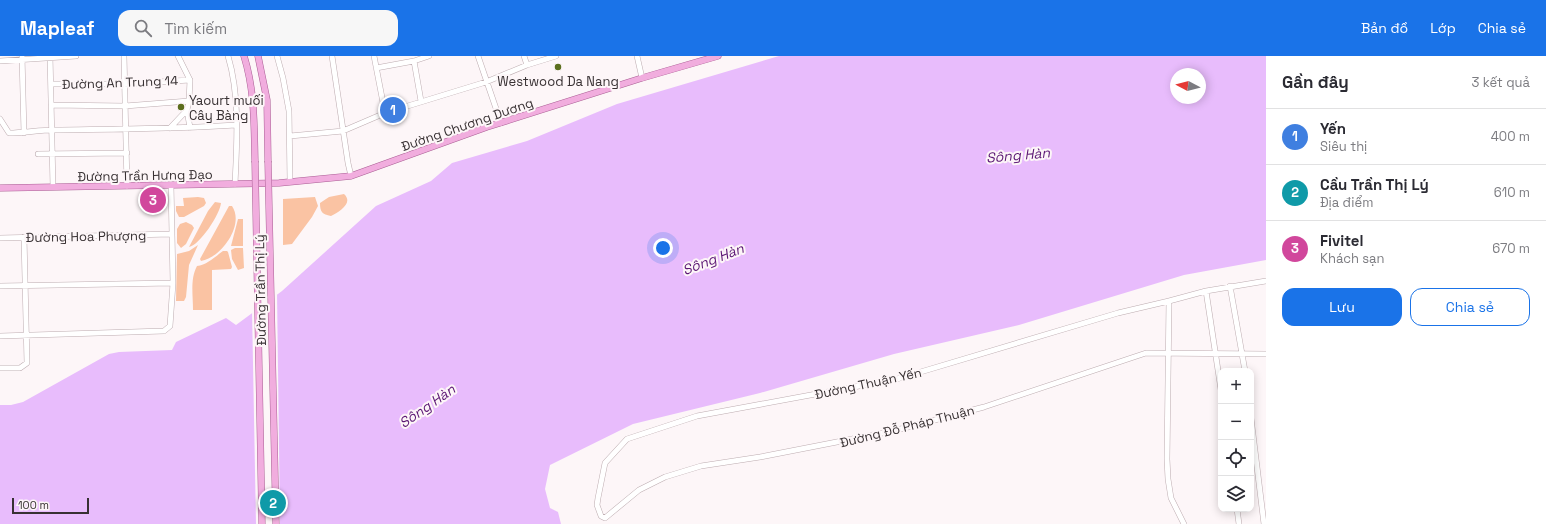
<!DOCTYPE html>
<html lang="vi">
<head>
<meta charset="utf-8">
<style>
	:root { --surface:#fff; --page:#f7f7f7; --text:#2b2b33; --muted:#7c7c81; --line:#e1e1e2; --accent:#1a73e8 }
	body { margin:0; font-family:"Space Grotesk",sans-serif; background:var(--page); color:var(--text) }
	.controls { position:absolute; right:12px; bottom:12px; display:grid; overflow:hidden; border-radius:8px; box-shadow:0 2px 10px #0003 }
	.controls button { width:36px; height:36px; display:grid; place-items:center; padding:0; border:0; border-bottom:1px solid var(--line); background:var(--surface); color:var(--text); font:20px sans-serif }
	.compass { position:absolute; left:1170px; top:12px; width:36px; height:36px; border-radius:50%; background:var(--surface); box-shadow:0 2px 10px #0003; rotate:277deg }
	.scale { position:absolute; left:12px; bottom:10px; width:77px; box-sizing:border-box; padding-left:4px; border:2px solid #383133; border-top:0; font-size:11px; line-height:14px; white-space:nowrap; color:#383133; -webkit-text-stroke:3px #fdf6f8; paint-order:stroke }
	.you { position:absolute; left:663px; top:192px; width:14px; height:14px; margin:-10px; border:3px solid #fff; border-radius:50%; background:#1a73e8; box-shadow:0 0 0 6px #1a73e833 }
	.badge { display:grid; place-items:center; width:26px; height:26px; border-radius:50%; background:var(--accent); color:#fff; font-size:13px; font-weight:700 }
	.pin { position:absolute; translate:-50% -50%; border:2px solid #fff; box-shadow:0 1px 4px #0006 }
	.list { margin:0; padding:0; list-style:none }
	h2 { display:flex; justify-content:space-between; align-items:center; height:52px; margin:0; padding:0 16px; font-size:17px }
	h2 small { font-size:13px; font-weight:400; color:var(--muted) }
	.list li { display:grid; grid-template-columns:26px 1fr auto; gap:12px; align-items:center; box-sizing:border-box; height:56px; padding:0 16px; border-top:1px solid var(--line) }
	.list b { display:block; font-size:15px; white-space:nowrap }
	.list p { margin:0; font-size:13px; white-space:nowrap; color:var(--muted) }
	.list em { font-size:13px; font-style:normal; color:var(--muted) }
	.actions { display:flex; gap:8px; padding:12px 16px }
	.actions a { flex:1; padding:9px 0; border:1px solid var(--accent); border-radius:12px; text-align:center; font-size:14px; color:var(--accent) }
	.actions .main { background:var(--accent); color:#fff }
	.icon { flex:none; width:22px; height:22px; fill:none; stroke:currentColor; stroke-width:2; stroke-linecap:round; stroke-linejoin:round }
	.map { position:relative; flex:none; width:1266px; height:468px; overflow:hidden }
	header { display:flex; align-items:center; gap:24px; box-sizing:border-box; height:56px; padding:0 20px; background:var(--accent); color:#fff }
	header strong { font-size:19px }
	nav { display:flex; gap:22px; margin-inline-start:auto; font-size:14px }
	.search { width:280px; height:36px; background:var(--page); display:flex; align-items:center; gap:10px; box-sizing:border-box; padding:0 14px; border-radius:12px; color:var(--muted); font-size:15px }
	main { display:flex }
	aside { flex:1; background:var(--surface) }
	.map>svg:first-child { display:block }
	.green { fill:#fac3a3 }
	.water { fill:#e8bcfc; fill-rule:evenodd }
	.pier { fill:#fdf6f8 }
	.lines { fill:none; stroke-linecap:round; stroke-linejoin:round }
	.minor-casing { stroke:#bdacb0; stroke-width:6 }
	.major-casing { stroke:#aa5e94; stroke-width:7 }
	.minor { stroke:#fff; stroke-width:5 }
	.major { stroke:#f1adde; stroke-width:6 }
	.major-bridge-casing { stroke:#aa5e94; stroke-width:7; stroke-linecap:butt }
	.major-bridge { stroke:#f1adde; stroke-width:6 }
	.poi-dot { fill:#5c6f1e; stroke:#fdf6f8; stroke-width:1.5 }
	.labels { text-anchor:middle; stroke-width:4; stroke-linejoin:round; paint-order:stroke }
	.poi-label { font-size:13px; fill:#383133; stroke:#fdf6f8 }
	.street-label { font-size:13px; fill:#383133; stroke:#fdf6f8 }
	.water-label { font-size:14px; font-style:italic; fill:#5b1674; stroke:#fdf6f8 }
</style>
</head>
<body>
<header>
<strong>Mapleaf</strong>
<div class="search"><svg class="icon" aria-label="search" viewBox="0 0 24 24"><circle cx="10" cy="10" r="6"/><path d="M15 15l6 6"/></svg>Tìm kiếm</div>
<nav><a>Bản đồ</a><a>Lớp</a><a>Chia sẻ</a></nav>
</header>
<main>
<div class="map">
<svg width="1266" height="468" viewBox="0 0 1266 468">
	<rect width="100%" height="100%" fill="#fdf6f8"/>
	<path class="green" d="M344,138C354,147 339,156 331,160C322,158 320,156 320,147L329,141Z
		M198,141L204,142L206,147L204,150L184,161H179L176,155V150H184L183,142Z
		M315,141L318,150L312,161L292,188L283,189V143Z
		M215,146L221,147C220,158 200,189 189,191L208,155Z
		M229,150H232C245,169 221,202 201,205L200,203Z
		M238,163H243V190H231Z
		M186,166L192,169L194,172L186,188L181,192L177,187V173L180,168Z
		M198,189L189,209L186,241L184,245H176L177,198L189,195Z
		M235,192H243L244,212L238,214L232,203L231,194Z
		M223,195H227L228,196L232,211L231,213L212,214V254H193C193,239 190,223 197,210C207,209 216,200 223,195Z"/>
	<path class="water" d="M779,0H1266V204L1184,219L1019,269L894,298L760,337L633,368L550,409L545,433L550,452L558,456L561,468H0V349H11L23,346L109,298L119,296L172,294L176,286L226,262L236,269L282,235L376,150L431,125L452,107L527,85L617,48ZM1176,18H1200V42H1176Z"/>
	<path class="pier" d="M277,236L280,468H256L252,254Z"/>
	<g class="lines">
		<g class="minor-casing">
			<path id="minor" d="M22,0L24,77
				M50,0L53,131
				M124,0L127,130
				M178,0L190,24L189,45L187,54L190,72
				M228,0C240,39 237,87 235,128
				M277,0L283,22L289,55L290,125
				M332,0L348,107L351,120
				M374,0L385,57
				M478,0L501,67
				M524,0L527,9
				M637,0L642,22
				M0,5L76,0
				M414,5L421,45
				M376,12L414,5L429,0
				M51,28H124L190,24
				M51,49L125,50L189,45
				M0,63L9,77C24,77 39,74 54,74C115,73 175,73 236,69
				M170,72L187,54
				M290,80L343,75L385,57L486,26L527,9L556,0
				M38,98L127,97
				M0,182L172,178
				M0,230L173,227
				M1230,230L1245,315
				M1206,235L1221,334
				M1169,245L1206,235L1266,225
				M0,280L164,275L170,270L173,227L171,129
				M0,312H20L27,307L24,181
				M1251,362L1264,468
				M1237,453L1239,468
				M1184,468L1171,442L1168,423L1167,403L1169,245L1118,257L897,323L697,360L627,383L605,407L598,442L597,449L601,460L605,462L639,434L665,421L701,410L760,401L893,375L984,351L1146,297L1266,298"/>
		</g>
		<g class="major-casing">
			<path id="major" d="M244,0C255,35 254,70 255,105
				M258,0L267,44L268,105
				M0,132L279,127L351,120L487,71L642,22L718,0"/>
		</g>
		<use href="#minor" class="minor"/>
		<use href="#major" class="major"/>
		<g class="major-bridge-casing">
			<path id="major-bridge" d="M255,105L262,468
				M268,105L276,468"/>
		</g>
		<use href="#major-bridge" class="major-bridge"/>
	</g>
	<g class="poi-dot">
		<circle cx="558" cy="11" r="4"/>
		<circle cx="181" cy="51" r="4"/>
	</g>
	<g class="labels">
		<g class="poi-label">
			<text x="558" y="30">Westwood Da Nang</text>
			<text x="189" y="49" text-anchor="start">Yaourt muối<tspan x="189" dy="15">Cây Bàng</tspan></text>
		</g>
		<g class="street-label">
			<text transform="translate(120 26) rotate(-2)" y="5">Đường An Trung 14</text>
			<text transform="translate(467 68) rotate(-19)" y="5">Đường Chương Dương</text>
			<text transform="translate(145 119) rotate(-1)" y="5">Đường Trần Hưng Đạo</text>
			<text transform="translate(86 180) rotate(-1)" y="5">Đường Hoa Phượng</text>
			<text transform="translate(260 234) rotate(-91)" y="5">Đường Trần Thị Lý</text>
			<text transform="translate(868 327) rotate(-12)" y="5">Đường Thuận Yến</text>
			<text transform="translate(907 370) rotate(-14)" y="5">Đường Đỗ Pháp Thuận</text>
		</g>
		<g class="water-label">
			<text transform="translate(1018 99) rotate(-5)" y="5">Sông Hàn</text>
			<text transform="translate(713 203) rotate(-21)" y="5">Sông Hàn</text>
			<text transform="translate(427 350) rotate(-35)" y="5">Sông Hàn</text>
		</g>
	</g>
</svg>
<div class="controls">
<button>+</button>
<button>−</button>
<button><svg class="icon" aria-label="locate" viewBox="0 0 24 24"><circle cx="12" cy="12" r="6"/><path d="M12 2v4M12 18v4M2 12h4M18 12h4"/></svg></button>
<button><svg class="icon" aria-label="layers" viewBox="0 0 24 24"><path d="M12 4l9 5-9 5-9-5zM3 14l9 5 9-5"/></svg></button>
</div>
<svg class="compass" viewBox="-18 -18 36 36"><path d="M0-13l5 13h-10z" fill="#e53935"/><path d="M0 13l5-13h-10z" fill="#7c7c81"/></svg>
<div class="scale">100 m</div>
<div class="you"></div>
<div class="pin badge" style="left:393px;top:54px;background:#3f7fe0">1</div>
<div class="pin badge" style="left:273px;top:447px;background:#0f9aa8">2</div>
<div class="pin badge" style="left:153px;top:144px;background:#d1479c">3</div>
</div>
<aside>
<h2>Gần đây<small>3 kết quả</small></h2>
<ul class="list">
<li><span class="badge" style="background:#3f7fe0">1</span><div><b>Yến</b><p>Siêu thị</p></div><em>400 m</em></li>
<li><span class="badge" style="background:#0f9aa8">2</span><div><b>Cầu Trần Thị Lý</b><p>Địa điểm</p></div><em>610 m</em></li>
<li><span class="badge" style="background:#d1479c">3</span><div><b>Fivitel</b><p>Khách sạn</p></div><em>670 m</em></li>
</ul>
<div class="actions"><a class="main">Lưu</a><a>Chia sẻ</a></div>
</aside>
</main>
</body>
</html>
